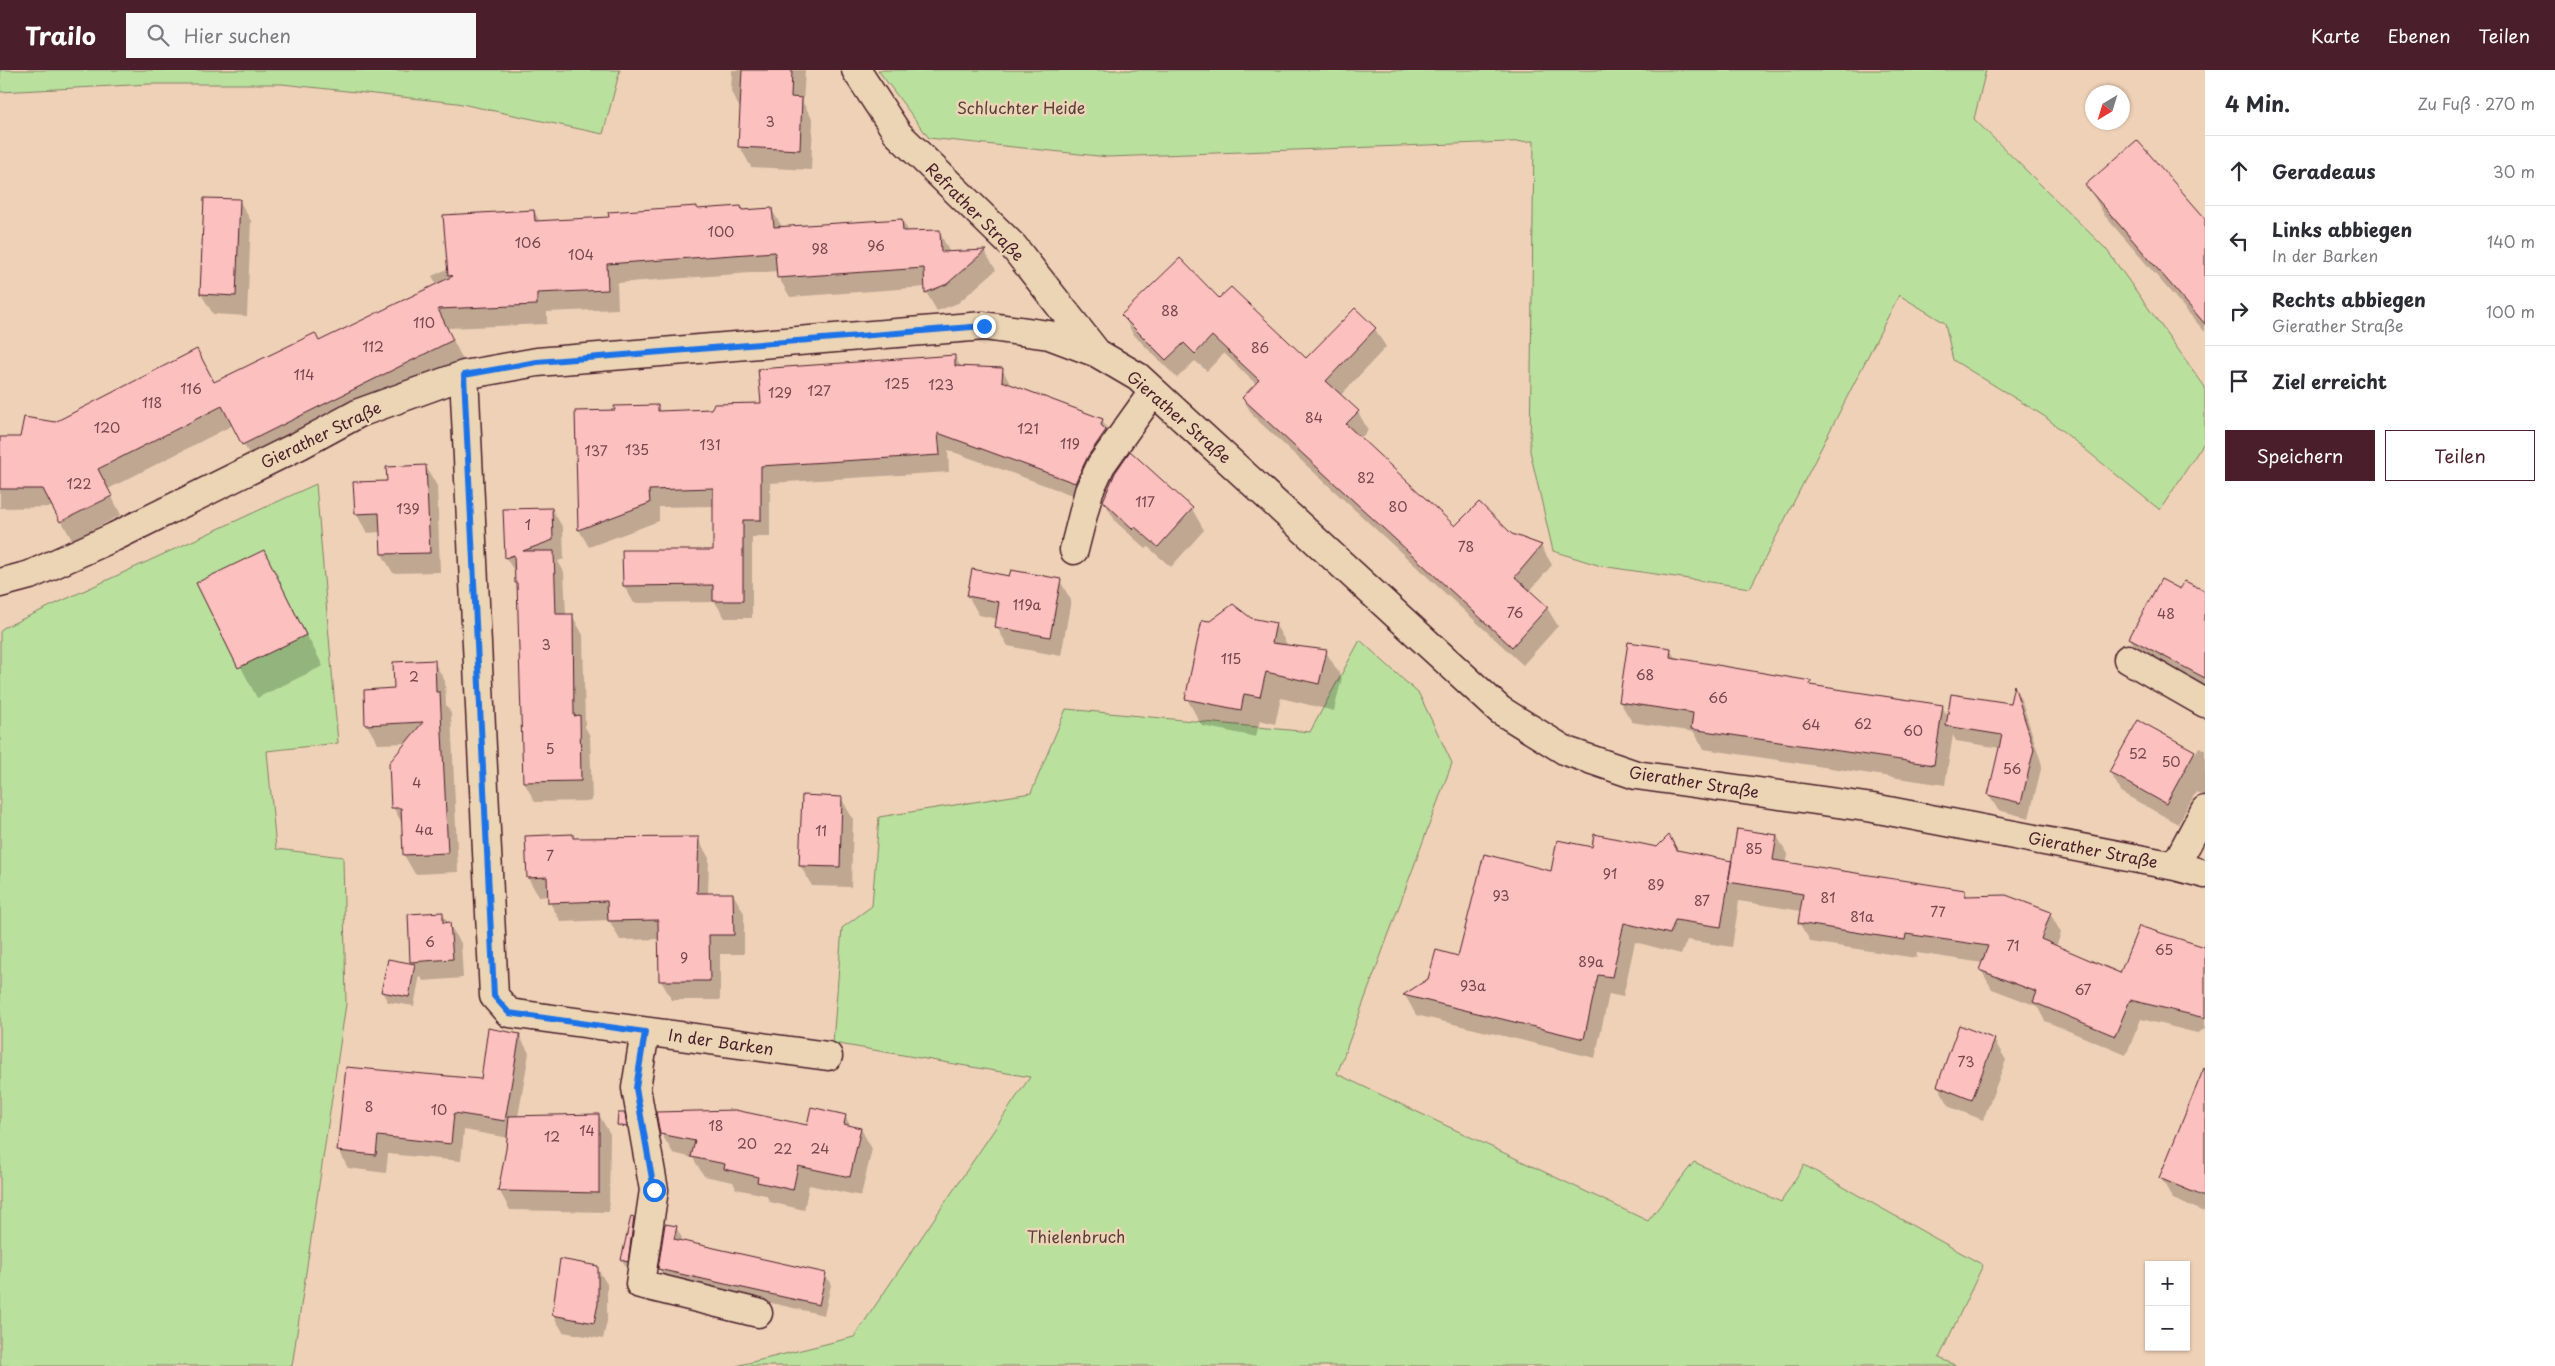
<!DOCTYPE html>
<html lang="de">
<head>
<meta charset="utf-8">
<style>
	:root { --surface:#fff; --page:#f7f7f7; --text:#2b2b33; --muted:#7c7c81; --line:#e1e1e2; --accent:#4a1f2b }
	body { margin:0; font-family:"Playpen Sans",sans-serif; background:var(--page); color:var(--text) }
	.controls { position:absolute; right:15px; bottom:15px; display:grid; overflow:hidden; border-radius:0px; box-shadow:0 1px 4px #0004 }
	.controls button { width:45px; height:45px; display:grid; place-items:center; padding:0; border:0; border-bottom:1px solid var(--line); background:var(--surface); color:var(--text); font:25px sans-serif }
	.compass { position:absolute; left:2085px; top:15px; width:45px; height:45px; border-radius:50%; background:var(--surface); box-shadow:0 1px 4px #0004; rotate:218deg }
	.stop { position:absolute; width:15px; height:15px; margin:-11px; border:4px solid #1a73e8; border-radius:50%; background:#fff }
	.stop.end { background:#1a73e8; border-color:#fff; box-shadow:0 1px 5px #0008 }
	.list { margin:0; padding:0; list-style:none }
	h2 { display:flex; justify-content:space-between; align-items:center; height:65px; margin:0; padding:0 20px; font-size:21px }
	h2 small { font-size:16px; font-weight:400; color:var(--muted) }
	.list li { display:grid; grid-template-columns:32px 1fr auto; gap:15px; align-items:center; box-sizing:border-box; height:70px; padding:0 20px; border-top:1px solid var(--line) }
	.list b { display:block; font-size:19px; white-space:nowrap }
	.list p { margin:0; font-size:16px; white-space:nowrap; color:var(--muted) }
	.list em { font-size:16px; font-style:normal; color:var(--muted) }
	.actions { display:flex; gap:10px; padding:15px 20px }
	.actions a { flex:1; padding:11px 0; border:1px solid var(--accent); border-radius:0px; text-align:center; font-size:18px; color:var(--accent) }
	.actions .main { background:var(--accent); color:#fff }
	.icon { flex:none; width:28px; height:28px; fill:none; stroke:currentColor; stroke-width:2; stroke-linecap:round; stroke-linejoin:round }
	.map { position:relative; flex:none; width:2205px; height:1296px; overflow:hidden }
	header { display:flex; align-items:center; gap:30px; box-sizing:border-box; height:70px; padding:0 25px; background:var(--accent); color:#fff }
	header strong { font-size:24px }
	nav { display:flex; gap:28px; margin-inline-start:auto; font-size:18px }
	.search { width:350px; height:45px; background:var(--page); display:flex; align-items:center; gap:12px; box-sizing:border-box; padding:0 18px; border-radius:0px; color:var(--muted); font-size:19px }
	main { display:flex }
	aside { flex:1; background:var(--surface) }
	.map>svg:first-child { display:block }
	.green { fill:#b9e19d; stroke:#828064 }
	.shadow { fill:#0003 }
	.building { fill:#fcc0be; stroke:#4a1f2b }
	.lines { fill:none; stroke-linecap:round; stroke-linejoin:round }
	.minor-casing { stroke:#4a1f2b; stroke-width:31 }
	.minor { stroke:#ecd5b5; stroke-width:28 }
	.route { stroke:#1a73e8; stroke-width:6 }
	.labels { text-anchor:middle; stroke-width:5; stroke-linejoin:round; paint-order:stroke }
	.number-label { font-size:14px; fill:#764750 }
	.park-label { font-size:16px; fill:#5b3c3c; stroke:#ecd5b5 }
	.street-label { font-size:16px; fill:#4a1f2b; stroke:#ecd5b5 }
</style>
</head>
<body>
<header>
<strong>Trailo</strong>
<div class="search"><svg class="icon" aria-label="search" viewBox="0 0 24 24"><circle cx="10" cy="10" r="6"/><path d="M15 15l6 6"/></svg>Hier suchen</div>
<nav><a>Karte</a><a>Ebenen</a><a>Teilen</a></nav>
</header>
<main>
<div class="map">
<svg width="2205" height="1296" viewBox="0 0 2205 1296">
	<rect width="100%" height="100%" fill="#efd1b7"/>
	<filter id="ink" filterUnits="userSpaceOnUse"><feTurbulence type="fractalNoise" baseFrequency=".02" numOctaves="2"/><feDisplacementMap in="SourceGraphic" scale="10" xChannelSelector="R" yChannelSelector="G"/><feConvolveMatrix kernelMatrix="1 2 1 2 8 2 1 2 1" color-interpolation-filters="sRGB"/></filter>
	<g filter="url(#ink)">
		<path class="green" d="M0,0H620L603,64L457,33L282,14H150L0,22Z
			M878,0H1986L1974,49L2106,179L2205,317V371L2160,440L2044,346L1953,290L1945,253L1899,225L1750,518L1601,496L1553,481L1530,381L1534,71L1108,87L929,68Z
			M316,414L338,673L267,681L276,779L343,787L346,934L292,1296H0V562L3,558Z
			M1360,570L1419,624L1452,693L1337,1004L1648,1151L1694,1092L1781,1132L1804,1095L1983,1195L1939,1288L1957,1296H736L854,1267L1030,1007L833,973L842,858L872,836L879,747L1031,723L1066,639L1310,662Z"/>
		<path class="shadow" d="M732,0H805L803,33L813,50L811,100L751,97L740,77L741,40L731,22Z
			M2087,115L2205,150V262L2105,146Z
			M239,130L251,151L247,246L213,244L201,224Z
			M696,137L698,140L741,137L743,141L771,139L783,158L902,150L909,162L939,161L950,183L985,182L996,200L958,233L937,241L926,222V217L790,227L779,208L778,201L617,213L618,239L547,242V254L447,258L463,290L254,393L233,355L108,419L121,445L72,470L54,437L0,438V368H21L55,353L197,281L215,313L319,273L437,215L432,206L449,198L534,141L540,152L610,148Z
			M1219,230L1306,290L1375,259L1386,277L1340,326L1358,342L1368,360L1360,369L1455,458L1511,465L1541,476L1552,495L1529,522L1547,538L1558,556L1523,595L1254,347L1243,329L1257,315L1224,283L1207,301L1195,291L1177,308L1133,264L1123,245Z
			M954,286L961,297L1002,299L1012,317L1102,350L1112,368L1086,430L948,380L949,402L770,413V467H752V548H725L715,532L634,533L624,516L714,481V436L659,437V451L589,477L579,460L576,343L616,342L657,336L660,342L712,340L762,334Z
			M1130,383L1192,439L1204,460L1171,497L1148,477L1146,479L1116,452L1104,431Z
			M426,397L437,416L440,502L393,503L382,484L381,462L367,463L356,443L388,412Z
			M552,439L563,458L564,489L558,491L564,502L566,545H572L583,565L585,657L590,666L592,731L535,732L524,712L518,517L516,504L506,488L504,441Z
			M263,481L323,596L257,628L198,514Z
			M1010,507L1060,511L1071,530L1061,586L1008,576L996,556L998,549L979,545L968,526Z
			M2181,521L2205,523V621L2141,588L2130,568Z
			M1251,549L1275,554L1288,576L1326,582L1342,608L1334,641L1281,628L1275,654L1260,650L1256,667L1202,656L1187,629L1211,552Z
			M1670,579L1676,590L1810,612L1813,617L1942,636L1948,647L2011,634L2015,618L2022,632L2042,695L2029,748L1998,740L1989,725L2000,678L1956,671L1953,665L1945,715L1704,679L1694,662L1632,652L1620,632Z
			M434,592L445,611L446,635L451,643L458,802L415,804L404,785L403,755L393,737L408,673L378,674L367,655L395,619Z
			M2199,677L2205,680V727L2196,722L2178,754L2122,723L2110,702L2194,682L2195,684Z
			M841,728L853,749L851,817L812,816L800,795Z
			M572,765L575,769H698L709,788L708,824H733L744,843V884H720V930H672L661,911L660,869L620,870L609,850L561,852L550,833L549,826L539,827L528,808Z
			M1777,766L1788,786L1786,793L1965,822L1968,827L2050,843L2061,863L2056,877L2121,905L2205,877V959L2197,963L2141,949L2126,985L2045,951L2037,936L1992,919L1981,900L1983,893L1917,883L1916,888L1811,872L1799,853L1801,841L1739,831L1732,877L1687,870L1681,884L1635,872L1623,927L1609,924L1595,988L1416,945L1405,925L1458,887L1552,803L1592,778L1677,781L1731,792Z
			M442,843L461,873L463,908L423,911L420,905L414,936L388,932L382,922L414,896L412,891Z
			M519,965L529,983L518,1047L599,1045L610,1064L609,1142L510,1140L499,1120L509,1068L464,1060L461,1091L388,1084L386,1103L348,1098L338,1080L482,1011Z
			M1994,970L2006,990L1983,1050L1950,1037L1938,1016Z
			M2205,998V1142L2173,1129L2161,1108Z
			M845,1046L851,1057L861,1059L872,1079L861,1126L809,1115L804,1140L770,1132L766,1125L736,1119L733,1112L704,1106L693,1088L673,1083L661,1063L808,1056Z
			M633,1148L639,1158L633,1201L628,1200L622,1190Z
			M676,1157L682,1168L681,1172L825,1205L831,1215L824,1245L665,1209L659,1199Z
			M597,1198L607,1214V1251L603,1269L563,1262L553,1245Z"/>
		<path class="building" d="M742,0H792L791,27L802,28L800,80L738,77Z
			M2137,70L2205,148V254L2085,115Z
			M204,128L240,129L236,226L200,224Z
			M697,136V139L741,136L742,140L772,138L774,157L902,149L903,161L940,160L941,182L986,180L947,214L925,223L924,198L777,208L775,182L607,194L608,220L537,223V235L438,239L453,270L242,375L222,336L98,399L112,426L60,452L43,419H0V367H20L24,347L55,352L197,279L214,312L315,263L319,271L453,206L448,205L443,145L534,140L535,151L609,147L608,142Z
			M1180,188L1219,228L1231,217L1306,288L1355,238L1376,258L1326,311L1359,341L1346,354L1455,456L1479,432L1512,464L1542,475L1515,507L1548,537L1512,577L1242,328L1259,310L1212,266L1195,284L1184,273L1166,290L1121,245Z
			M955,285V296L1003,298L1002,311L1103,349L1101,355L1106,360L1088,386L1075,413L938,363L940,385L761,396V450H743V531H713V515L623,516L622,480H713V418L649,420L650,433L578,460L575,341L615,340L614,336L658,335V341L711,339L714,334L761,333L758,299Z
			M1130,381L1193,438L1158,477L1135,457L1133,459L1103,431L1115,403Z
			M426,395L430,483L381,484L379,443L355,444L353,412L387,411L386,397Z
			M552,438L553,470L523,481H554L556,544H573L574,646L580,645L581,711L523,712L517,513H515L514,485L505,488L503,439Z
			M264,480L306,565L238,598L196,513Z
			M972,499L1009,506L1011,500L1061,509L1050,567L995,557L999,532L967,526Z
			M2161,509L2180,519L2185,511L2205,521V608L2129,568Z
			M1233,534L1251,548L1276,553L1272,573L1327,580L1319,614L1266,602L1260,627L1244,624L1241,640L1185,629L1202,550L1210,551Z
			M1628,572L1671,578L1670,587L1811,611L1810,615L1943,635L1934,695L1691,659L1693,643L1619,632Z
			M435,590L436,622H440L448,783L403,785L401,738H391L389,693L423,652L365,655L364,620L394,618L393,592Z
			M2014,615L2034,679L2021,733L1988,725L2002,665L1946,656L1951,624L2010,633Z
			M2138,650L2195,681L2166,734L2109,702Z
			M802,725L842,727L840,797L799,796Z
			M1737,759L1777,765L1773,790L1965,820V826L2006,825L2051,842L2041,869L2120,903L2139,856L2205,877V948L2130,930L2115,966L2033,932L2037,922L1979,900L1988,876L1906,864L1905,870L1798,853L1803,824L1728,812Z
			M573,764V768L699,767L697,823H733L734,865H709L710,911H659L658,850L608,851L607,831L548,833L547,807L527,808L525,766Z
			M1594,764L1657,777L1669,765L1677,780L1732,791L1721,857L1675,850L1670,864L1624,853L1612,907L1598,905L1584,969L1403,925L1428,909L1436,880L1458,886L1484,784L1551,801L1557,770L1592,777Z
			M443,842V853L450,852L453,889L410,892L408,844Z
			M388,889L415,894L409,927L381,922Z
			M1959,955L1995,969L1972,1030L1937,1016Z
			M488,958L520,964L505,1051L454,1043L451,1074L378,1066L376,1085L337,1081L346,997L481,1009Z
			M2204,998L2205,999V1127L2159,1108Z
			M811,1037L846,1045L844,1054L861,1058L850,1107L798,1096L793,1120L757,1112L758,1107L724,1099L725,1094L691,1087L695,1071L660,1064L656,1042L735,1040L807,1055Z
			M618,1043H625L627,1057L617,1055Z
			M599,1044V1123L498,1121L506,1079L509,1046Z
			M631,1146L634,1147L628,1192L621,1190Z
			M665,1154L677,1156L674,1169L826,1203L819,1235L658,1199Z
			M560,1189L598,1196V1234L594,1253L552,1245Z"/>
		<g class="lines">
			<g class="minor-casing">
				<path id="minor" d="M856,0L898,64L1013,176L1097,283
					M464,305L494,926L509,943L828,986
					M1074,480L1089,421L1101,395L1153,322
					M0,513L30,505L114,467L300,375L359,343L464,305L537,292L984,256L1049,265L1097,283L1138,307L1500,640L1566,681L1636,705L1873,738L2175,796L2205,804
					M2128,589L2205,633
					M2175,796L2205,740
					M645,962L636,1018L654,1120L640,1214L758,1243"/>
			</g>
			<use href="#minor" class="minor"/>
		</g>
	</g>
	<g class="lines" filter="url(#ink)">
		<path class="route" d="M654,1120L636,1018L645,962L509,943L494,926L464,305L537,292L984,256"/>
	</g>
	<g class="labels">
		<g class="number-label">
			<text x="770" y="57">3</text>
			<text x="721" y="167">100</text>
			<text x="528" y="178">106</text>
			<text x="876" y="181">96</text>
			<text x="820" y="184">98</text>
			<text x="581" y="190">104</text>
			<text x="1170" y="246">88</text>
			<text x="424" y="258">110</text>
			<text x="373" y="282">112</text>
			<text x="1260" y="283">86</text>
			<text x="304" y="310">114</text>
			<text x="897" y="319">125</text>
			<text x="941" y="320">123</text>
			<text x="191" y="324">116</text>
			<text x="819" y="326">127</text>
			<text x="780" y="328">129</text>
			<text x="152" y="338">118</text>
			<text x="1314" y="353">84</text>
			<text x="107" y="363">120</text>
			<text x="1028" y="364">121</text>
			<text x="1070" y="379">119</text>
			<text x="710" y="380">131</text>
			<text x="637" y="385">135</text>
			<text x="596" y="386">137</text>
			<text x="1366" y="413">82</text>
			<text x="79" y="419">122</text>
			<text x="1145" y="437">117</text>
			<text x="1398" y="442">80</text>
			<text x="408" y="444">139</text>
			<text x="528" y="460">1</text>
			<text x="1466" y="482">78</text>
			<text x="1027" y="540">119a</text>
			<text x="1515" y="548">76</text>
			<text x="2166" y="549">48</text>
			<text x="546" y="580">3</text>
			<text x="1231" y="594">115</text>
			<text x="1645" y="610">68</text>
			<text x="414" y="612">2</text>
			<text x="1718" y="633">66</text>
			<text x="1863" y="659">62</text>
			<text x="1811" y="660">64</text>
			<text x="1913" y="666">60</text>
			<text x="550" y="684">5</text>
			<text x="2138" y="689">52</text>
			<text x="2171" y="697">50</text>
			<text x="2012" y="704">56</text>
			<text x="417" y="718">4</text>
			<text x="424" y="765">4a</text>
			<text x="821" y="766">11</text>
			<text x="1754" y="784">85</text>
			<text x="550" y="791">7</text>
			<text x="1610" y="809">91</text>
			<text x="1656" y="820">89</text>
			<text x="1501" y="831">93</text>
			<text x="1828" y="833">81</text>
			<text x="1702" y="836">87</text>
			<text x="1938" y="847">77</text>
			<text x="1862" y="852">81a</text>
			<text x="430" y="877">6</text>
			<text x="2013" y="881">71</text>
			<text x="2164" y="885">65</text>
			<text x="684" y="893">9</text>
			<text x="1591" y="897">89a</text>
			<text x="1473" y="921">93a</text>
			<text x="2083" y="925">67</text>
			<text x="1966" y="997">73</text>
			<text x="369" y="1042">8</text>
			<text x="439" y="1045">10</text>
			<text x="716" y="1061">18</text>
			<text x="587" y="1066">14</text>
			<text x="552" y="1072">12</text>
			<text x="747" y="1079">20</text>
			<text x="783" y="1084">22</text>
			<text x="820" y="1084">24</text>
		</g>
		<g class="park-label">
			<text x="1021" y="44">Schluchter Heide</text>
			<text x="1076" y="1173">Thielenbruch</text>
		</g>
		<g class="street-label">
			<text transform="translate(975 142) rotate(45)" y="6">Refrather Straße</text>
			<text transform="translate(1179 347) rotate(41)" y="6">Gierather Straße</text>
			<text transform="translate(321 365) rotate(-26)" y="6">Gierather Straße</text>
			<text transform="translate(1694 712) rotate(9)" y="6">Gierather Straße</text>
			<text transform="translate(2093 780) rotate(11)" y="6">Gierather Straße</text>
			<text transform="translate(721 972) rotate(8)" y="6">In der Barken</text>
		</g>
	</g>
</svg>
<div class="controls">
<button>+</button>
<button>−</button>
</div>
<svg class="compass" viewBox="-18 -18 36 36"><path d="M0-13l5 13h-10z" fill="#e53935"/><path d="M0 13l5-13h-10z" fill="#7c7c81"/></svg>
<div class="stop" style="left:654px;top:1120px"></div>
<div class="stop end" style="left:984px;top:256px"></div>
</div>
<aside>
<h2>4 Min.<small>Zu Fuß · 270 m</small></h2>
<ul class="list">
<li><svg class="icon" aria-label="ahead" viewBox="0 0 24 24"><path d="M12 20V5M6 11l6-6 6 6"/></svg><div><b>Geradeaus</b></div><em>30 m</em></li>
<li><svg class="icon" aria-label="left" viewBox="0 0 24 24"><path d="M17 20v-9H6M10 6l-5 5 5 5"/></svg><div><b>Links abbiegen</b><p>In der Barken</p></div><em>140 m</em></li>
<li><svg class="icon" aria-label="right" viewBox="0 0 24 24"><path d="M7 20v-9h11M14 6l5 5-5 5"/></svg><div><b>Rechts abbiegen</b><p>Gierather Straße</p></div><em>100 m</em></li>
<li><svg class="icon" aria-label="arrive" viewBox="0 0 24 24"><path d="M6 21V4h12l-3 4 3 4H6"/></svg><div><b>Ziel erreicht</b></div></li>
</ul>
<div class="actions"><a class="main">Speichern</a><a>Teilen</a></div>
</aside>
</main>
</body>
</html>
